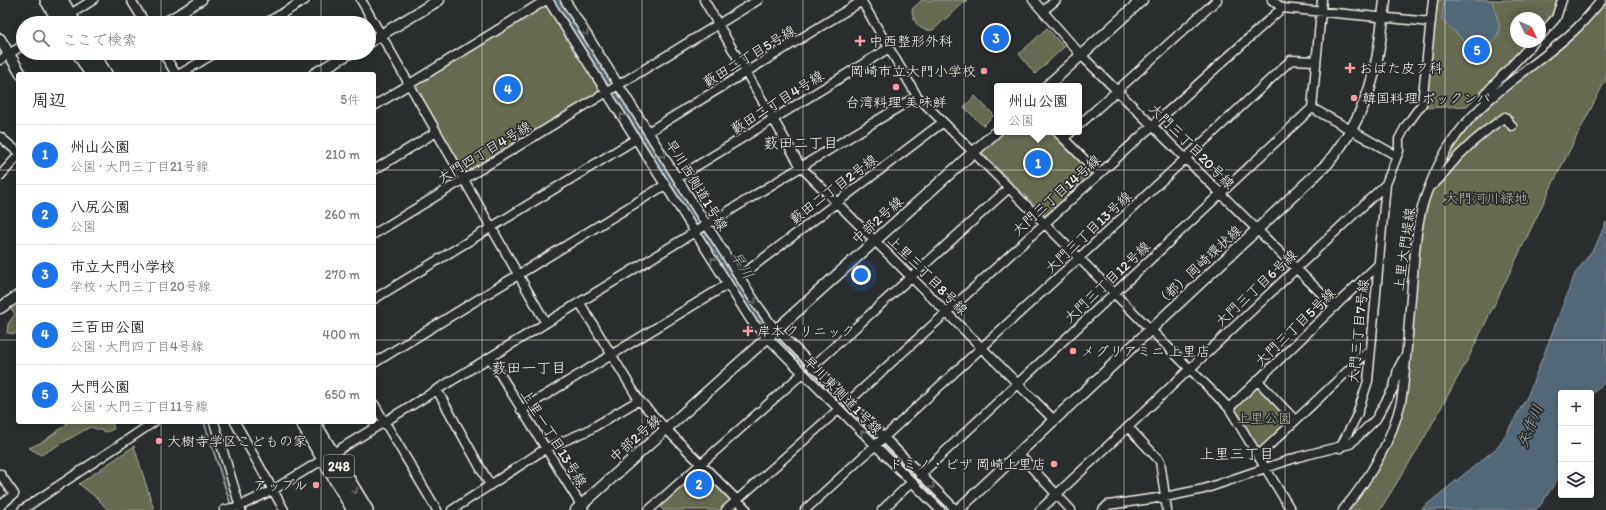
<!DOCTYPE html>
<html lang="ja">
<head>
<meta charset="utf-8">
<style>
	:root { --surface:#fff; --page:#f2f2f3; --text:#2b2b33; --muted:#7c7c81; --line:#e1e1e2; --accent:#1a73e8 }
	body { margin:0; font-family:Itim,"Klee One",sans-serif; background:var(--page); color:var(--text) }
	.controls { position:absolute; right:12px; bottom:12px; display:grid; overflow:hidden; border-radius:4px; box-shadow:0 2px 10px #0003 }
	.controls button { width:36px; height:36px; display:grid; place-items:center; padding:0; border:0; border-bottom:1px solid var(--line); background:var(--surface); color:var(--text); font:20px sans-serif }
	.compass { position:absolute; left:1510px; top:12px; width:36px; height:36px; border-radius:50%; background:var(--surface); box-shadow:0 2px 10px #0003; rotate:134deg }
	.you { position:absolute; left:861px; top:275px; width:14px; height:14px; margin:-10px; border:3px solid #fff; border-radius:50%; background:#1a73e8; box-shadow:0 0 0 6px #1a73e833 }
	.badge { display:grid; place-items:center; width:26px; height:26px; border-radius:50%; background:var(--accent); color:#fff; font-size:13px; font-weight:700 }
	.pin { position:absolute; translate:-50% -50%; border:2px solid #fff; box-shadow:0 1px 4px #0006 }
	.popup { position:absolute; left:994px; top:83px; width:88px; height:52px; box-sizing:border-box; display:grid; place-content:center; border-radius:4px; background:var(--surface); filter:drop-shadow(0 1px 3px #0005); font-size:13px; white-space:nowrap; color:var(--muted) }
	.popup b { font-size:15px; color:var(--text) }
	.popup::after { content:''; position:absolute; left:50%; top:100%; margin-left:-8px; border:8px solid transparent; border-top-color:var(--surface) }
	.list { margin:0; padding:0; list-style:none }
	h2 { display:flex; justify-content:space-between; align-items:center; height:52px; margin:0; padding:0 16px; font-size:17px }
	h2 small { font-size:13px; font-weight:400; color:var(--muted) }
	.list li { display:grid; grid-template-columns:26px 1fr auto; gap:12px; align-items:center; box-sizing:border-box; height:60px; padding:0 16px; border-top:1px solid var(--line) }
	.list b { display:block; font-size:15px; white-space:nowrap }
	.list p { margin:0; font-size:13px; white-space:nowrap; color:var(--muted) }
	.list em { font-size:13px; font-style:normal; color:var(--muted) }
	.icon { flex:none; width:22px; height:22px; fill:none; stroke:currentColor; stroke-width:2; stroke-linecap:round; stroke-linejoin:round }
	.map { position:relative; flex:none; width:1606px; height:510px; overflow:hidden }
	.search { position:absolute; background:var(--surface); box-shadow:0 2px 10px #0003; left:16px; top:16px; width:360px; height:44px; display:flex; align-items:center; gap:10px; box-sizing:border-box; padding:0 14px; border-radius:22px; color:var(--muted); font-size:15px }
	.panel { position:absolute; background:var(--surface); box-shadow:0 2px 10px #0003; left:16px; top:72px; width:360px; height:352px; border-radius:4px }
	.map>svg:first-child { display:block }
	.green { fill:#666b51; stroke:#adae9c }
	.water { fill:#536877; stroke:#939fa4 }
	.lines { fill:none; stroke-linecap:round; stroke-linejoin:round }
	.stream { stroke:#939fa4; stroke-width:2 }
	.river { stroke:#536877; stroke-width:12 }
	.minor-casing { stroke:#f4f1e8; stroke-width:11 }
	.tertiary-casing { stroke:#f4f1e8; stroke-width:13 }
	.trunk-casing { stroke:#f4f1e8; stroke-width:16 }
	.minor { stroke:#2a2d2e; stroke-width:8 }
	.tertiary { stroke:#2a2d2e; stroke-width:10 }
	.trunk { stroke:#2a2d2e; stroke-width:13 }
	.oneway { stroke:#71726f }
	.grid { fill:none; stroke:#f4f1e8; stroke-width:1; stroke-opacity:0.55 }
	.poi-dot { fill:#ff9aa2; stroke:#2a2d2e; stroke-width:1.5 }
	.labels { text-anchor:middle; stroke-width:3.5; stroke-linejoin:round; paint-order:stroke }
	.shield { fill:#2a2d2e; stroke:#b7b6b0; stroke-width:1 }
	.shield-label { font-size:13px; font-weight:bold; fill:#f4f1e8 }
	.poi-label { font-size:14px; fill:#f4f1e8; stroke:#2a2d2e; text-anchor:start }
	.street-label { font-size:14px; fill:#f4f1e8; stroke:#2a2d2e }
	.park-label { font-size:14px; fill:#b4b5a4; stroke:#2a2d2e }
	.neighbourhood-label { font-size:15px; fill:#f4f1e8; stroke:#2a2d2e }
	.water-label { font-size:15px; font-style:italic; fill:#acb3b5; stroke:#2a2d2e }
</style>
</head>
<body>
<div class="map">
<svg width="1606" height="510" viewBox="0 0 1606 510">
	<rect width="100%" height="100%" fill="#2a2d2e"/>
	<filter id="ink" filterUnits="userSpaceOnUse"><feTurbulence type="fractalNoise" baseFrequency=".025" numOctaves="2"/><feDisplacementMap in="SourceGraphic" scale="8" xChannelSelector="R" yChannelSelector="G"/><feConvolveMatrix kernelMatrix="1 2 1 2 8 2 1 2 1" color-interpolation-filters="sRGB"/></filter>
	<g filter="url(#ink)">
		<path class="green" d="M922,0H967L933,30C919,32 913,22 912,9Z
			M1436,0H1559V4L1540,31V18H1516V42H1531L1509,66L1467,106L1423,108Z
			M1606,1V79L1554,181L1468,359L1422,442L1380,510H1347L1361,494L1406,391L1421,229L1430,195L1449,153L1474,119L1497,98L1562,46Z
			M545,5L548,6L601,89L600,92L467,173L463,172L414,88L415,85Z
			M1047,28L1064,47L1035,74L1019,54Z
			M975,96L994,115L983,126L964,107Z
			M1002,132H1053L1093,172V175L1046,216L983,154V149Z
			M18,300V334L7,333L8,324L15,314L10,307Z
			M1257,385L1291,421L1261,449H1259L1235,408Z
			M66,422H112L114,429L106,432L90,427L41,455L29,448L44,441L67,424Z
			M134,446L154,510H108L98,499L79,484Z
			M699,469L731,501L721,510H663L661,507V503Z"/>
		<path class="water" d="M1444,0H1492L1499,24V32L1495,40L1484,48L1476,51L1469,48L1459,36L1442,19Z
			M1606,222V381L1591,395V393H1561V474L1540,506L1534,510H1420L1499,446L1528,395L1575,274L1596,245Z"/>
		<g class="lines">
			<path class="stream" d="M0,143L16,156
				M204,422L231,505"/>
			<path class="river" d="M557,0L752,311L766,328L947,510"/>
			<g class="minor-casing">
				<path id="minor" d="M131,0L145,23
					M361,0L546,323
					M548,0L752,322L940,510
					M565,0L756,303L771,324L956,510
					M704,0L801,167L1054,420
					M861,0L917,96L1229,408L1291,510
					M1033,0L1081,55L1335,307
					M1272,0L1282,8L1431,22
					M1043,11L1056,0
					M69,15L93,0
					M163,23L202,0
					M266,23L305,0
					M1540,36L1556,18L1562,0
					M163,53L176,74
					M0,60L23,45
					M180,74L215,53
					M1487,102L1485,99L1486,94L1489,90L1534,42
					M374,106L546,0
					M1312,108L1322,0
					M1312,108L1397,156
					M1079,125L1217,0
					M648,132L862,1
					M1057,132L1099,174
					M0,137L18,152
					M1064,138L1071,132
					M374,170L436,132
					M0,176L18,156
					M677,178L889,48
					M1430,186C1438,183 1442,175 1447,169C1464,148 1483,132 1505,117L1512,126
					M374,234L758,0
					M739,277L943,122
					M374,299L636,139
					M580,303L639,400L666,429L747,510
					M490,358L584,510
					M374,363L665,185
					M812,367L1009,188
					M1258,381L1295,420
					M437,390L490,485
					M848,402L1282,8
					M374,404L437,510
					M1229,408L1378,265
					M521,410L728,284
					M214,422L241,510
					M235,422L284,510
					M1128,427L1160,461L1167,510
					M1340,448L1357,415L1368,381L1386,184L1399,151V139L1406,126L1422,104L1433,0
					M1019,454L1071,510
					M1259,455L1371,349
					M0,474L14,494L0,506
					M920,475L1312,108
					M22,510L154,422
					M224,510L240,506L273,490L917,96
					M452,510L545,449L587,431L639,400
					M649,510L803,373
					M726,510L839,409
					M805,510L1079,258L1291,60L1316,61
					M882,510L912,482
					M1040,510L1386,184
					M1103,510L1108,505L1165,497L1204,489L1298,457L1350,444L1376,419L1394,387L1398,369L1404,358
					M1343,510C1370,478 1391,442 1401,402C1403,391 1404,379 1405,369C1408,337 1410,306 1413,275C1415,248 1417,218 1427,192C1434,173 1444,152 1456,136C1488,91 1539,65 1578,27C1586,19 1594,9 1602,0"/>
			</g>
			<g class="tertiary-casing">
				<path id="tertiary" d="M0,39L21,74
					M369,42L439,0
					M314,74L350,53
					M1047,86L1142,0
					M0,308L18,296
					M576,510L997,131
					M958,510L1327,164C1371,110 1378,68 1385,0"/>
			</g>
			<g class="trunk-casing">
				<path id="trunk" d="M47,0L61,23
					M61,0L74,23
					M79,53L92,74
					M92,53L105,74
					M302,422L354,510
					M313,422L366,510"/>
			</g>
			<use href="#minor" class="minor"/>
			<use href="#tertiary" class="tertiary"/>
			<use href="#trunk" class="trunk"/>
		</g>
		<defs><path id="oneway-chevron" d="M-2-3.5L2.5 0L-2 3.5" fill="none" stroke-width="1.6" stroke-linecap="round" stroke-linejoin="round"/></defs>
		<g class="oneway">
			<use href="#oneway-chevron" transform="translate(586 33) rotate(58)"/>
			<use href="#oneway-chevron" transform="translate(622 116) rotate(-122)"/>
			<use href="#oneway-chevron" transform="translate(663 155) rotate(58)"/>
			<use href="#oneway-chevron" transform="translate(713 260) rotate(-123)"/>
			<use href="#oneway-chevron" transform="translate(754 301) rotate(57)"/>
			<use href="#oneway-chevron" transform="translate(863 433) rotate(-135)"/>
			<use href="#oneway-chevron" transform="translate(932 486) rotate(45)"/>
			<use href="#oneway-chevron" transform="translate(355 491) rotate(59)"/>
		</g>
	</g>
	<path class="grid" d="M161,0V23M321,0V23M482,0V510M642,0V510M803,0V510M964,0V510M1124,0V510M1285,0V510M1445,0V510M161,53V74M321,53V74M0,170H18M374,170H1606M0,340H18M374,340H1606M161,422V510M321,422V510"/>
	<g class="poi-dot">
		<path d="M858 35h4v4h4v4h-4v4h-4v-4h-4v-4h4z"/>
		<path d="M1348 62h4v4h4v4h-4v4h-4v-4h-4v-4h4z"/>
		<circle cx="984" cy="71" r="4"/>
		<circle cx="896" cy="87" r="4"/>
		<circle cx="1354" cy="98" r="4"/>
		<path d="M746 325h4v4h4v4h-4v4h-4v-4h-4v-4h4z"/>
		<circle cx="1073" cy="351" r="4"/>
		<circle cx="159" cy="441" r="4"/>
		<circle cx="1054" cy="464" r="4"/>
		<circle cx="316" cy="485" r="4"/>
	</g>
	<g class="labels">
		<rect class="shield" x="324" y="455" width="30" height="22" rx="3"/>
		<g class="shield-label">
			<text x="339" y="471">248</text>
		</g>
		<g class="poi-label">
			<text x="869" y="46">中西整形外科</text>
			<text x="1359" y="73">おばた皮フ科</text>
			<text x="976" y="76" text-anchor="end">岡崎市立大門小学校</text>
			<text x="1362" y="103">韓国料理 ボックンパ</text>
			<text x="896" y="107" text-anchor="middle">台湾料理 美味鮮</text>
			<text x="757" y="336">岸本クリニック</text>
			<text x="1081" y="356">メグリアミニ 上里店</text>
			<text x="167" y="446">大樹寺学区こどもの家</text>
			<text x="1046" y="469" text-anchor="end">ドミノ・ピザ 岡崎上里店</text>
			<text x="308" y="490" text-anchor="end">アップル</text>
		</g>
		<g class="street-label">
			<text transform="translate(749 56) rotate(-31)" y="5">藪田二丁目5号線</text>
			<text transform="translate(777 102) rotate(-32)" y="5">藪田二丁目4号線</text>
			<text transform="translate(1192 146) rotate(45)" y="5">大門三丁目20号線</text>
			<text transform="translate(484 152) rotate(-31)" y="5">大門四丁目4号線</text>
			<text transform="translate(697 185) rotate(58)" y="5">早川西側道1号線</text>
			<text transform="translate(833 189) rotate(-37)" y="5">藪田二丁目2号線</text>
			<text transform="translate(1056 195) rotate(-42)" y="5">大門三丁目14号線</text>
			<text transform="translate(877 220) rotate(-42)" y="5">中部2号線</text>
			<text transform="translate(1088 232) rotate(-43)" y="5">大門三丁目13号線</text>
			<text transform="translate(1404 249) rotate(-82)" y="5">上里大門堤線</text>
			<text transform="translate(1198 266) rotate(-43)" y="5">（都）岡崎環状線</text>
			<text transform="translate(928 275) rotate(45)" y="5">上里三丁目8号線</text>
			<text transform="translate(1107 282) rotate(-43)" y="5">大門三丁目12号線</text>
			<text transform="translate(1256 288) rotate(-43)" y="5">大門三丁目6号線</text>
			<text transform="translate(1295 327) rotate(-44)" y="5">大門三丁目5号線</text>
			<text transform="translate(1358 331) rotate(-84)" y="5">大門三丁目7号線</text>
			<text transform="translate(843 395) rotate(45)" y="5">早川東側道1号線</text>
			<text transform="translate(554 438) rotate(58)" y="5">上里一丁目13号線</text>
			<text transform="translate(635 438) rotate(-42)" y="5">中部2号線</text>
		</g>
		<g class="park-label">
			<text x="1486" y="203">大門河川緑地</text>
			<text x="1264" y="423">上里公園</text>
		</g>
		<g class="neighbourhood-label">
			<text x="801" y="148">薮田二丁目</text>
			<text x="529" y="373">薮田一丁目</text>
			<text x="1237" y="459">上里三丁目</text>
		</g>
		<g class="water-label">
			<text transform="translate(742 265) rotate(58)" y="5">早川</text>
			<text transform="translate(1530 426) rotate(-68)" y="5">矢作川</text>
		</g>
	</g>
</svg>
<div class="controls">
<button>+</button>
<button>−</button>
<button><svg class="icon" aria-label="layers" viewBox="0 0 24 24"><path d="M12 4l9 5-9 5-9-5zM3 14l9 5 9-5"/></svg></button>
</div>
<svg class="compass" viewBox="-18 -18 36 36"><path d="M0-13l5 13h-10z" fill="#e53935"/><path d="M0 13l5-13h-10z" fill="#7c7c81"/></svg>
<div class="you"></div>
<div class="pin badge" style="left:1038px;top:163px">1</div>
<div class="popup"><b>州山公園</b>公園</div>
<div class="pin badge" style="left:699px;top:484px">2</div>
<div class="pin badge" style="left:996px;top:38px">3</div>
<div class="pin badge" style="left:508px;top:89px">4</div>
<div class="pin badge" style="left:1477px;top:50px">5</div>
<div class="search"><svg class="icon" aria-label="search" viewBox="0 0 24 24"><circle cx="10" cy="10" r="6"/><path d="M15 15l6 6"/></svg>ここで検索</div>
<section class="panel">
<h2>周辺<small>5件</small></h2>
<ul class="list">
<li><span class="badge">1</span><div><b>州山公園</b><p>公園 · 大門三丁目21号線</p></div><em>210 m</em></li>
<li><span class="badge">2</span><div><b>八尻公園</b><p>公園</p></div><em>260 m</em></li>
<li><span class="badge">3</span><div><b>市立大門小学校</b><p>学校 · 大門三丁目20号線</p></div><em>270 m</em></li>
<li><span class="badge">4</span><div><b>三百田公園</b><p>公園 · 大門四丁目4号線</p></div><em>400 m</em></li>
<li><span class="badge">5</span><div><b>大門公園</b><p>公園 · 大門三丁目11号線</p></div><em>650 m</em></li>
</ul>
</section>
</div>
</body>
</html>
